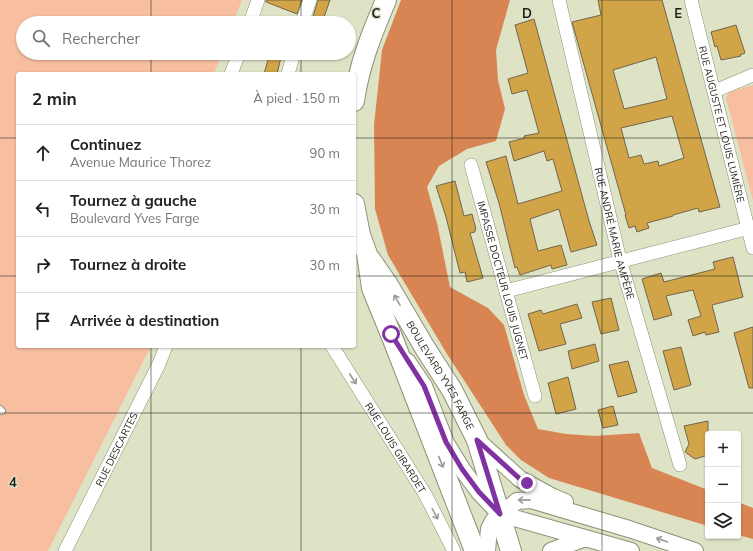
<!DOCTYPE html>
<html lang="fr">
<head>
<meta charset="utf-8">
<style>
	:root { --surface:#fff; --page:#f6f6f6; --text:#222; --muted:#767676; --line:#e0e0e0 }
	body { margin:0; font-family:Mulish,sans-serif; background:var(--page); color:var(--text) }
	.controls { position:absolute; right:12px; bottom:12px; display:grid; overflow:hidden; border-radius:4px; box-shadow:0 1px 3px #0004 }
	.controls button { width:36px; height:36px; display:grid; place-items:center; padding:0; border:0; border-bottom:1px solid var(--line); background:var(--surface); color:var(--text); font:20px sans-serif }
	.stop { position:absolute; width:12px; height:12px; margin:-9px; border:3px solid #8031a2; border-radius:50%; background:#fff }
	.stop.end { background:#8031a2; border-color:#fff; box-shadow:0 1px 4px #0008 }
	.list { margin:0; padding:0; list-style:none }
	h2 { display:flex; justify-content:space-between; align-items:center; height:52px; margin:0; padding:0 16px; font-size:17px }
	h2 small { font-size:13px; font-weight:400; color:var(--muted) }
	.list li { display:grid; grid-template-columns:26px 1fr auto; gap:12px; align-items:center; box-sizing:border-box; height:56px; padding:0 16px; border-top:1px solid var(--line) }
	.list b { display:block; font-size:15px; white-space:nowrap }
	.list p { margin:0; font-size:13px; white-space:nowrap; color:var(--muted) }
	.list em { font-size:13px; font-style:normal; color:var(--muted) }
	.icon { flex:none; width:22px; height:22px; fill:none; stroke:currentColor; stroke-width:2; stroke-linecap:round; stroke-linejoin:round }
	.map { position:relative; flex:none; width:753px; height:551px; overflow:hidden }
	.search { position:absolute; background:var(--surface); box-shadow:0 1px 3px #0004; left:16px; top:16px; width:340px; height:44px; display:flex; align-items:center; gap:10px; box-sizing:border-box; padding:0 14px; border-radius:22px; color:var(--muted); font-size:15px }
	.panel { position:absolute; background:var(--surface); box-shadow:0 1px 3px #0004; left:16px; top:72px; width:340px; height:276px; border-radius:4px }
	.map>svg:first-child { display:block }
	.green { fill:#f7bfa0 }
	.forest { fill:#d88553 }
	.building { fill:#d0a447; stroke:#72654d; fill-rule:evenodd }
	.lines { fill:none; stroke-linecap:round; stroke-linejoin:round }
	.service-casing { stroke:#8c9176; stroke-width:8 }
	.minor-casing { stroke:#8c9176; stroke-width:14 }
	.tertiary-casing { stroke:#8c9176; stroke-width:18 }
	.primary-casing { stroke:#8c9176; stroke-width:22 }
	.service { stroke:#fff; stroke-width:6 }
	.minor { stroke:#fff; stroke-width:13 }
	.tertiary { stroke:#fff; stroke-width:16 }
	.primary { stroke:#fff; stroke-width:20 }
	.oneway { stroke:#9a9b96 }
	.route { stroke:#8031a2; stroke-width:5 }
	.grid { fill:none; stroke:#1e2015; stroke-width:1; stroke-opacity:0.55 }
	.labels { text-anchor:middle; stroke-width:3; stroke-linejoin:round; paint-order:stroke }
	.street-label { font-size:10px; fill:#1e2015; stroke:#dee3c6 }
	.grid-label { font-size:13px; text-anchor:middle; font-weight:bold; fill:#1e2015; stroke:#dee3c6; stroke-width:3; stroke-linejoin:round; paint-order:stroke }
</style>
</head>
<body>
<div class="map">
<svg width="753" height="551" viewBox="0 0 753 551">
	<rect width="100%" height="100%" fill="#dee3c6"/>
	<path class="green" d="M0,0H242L233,23H23V53H222L214,74H18V346H151L48,551H0Z
		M753,85V201L726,98L729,92Z"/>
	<path class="forest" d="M401,0H510L496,50L498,80L505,109L496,141L467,149L439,166L427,187L437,223L450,287L488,308L504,325L524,395L538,429L566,434L595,436L639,433L652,468L708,490V526L549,478L521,460L506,445L447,354L388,255L375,209L374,125L382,50Z
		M738,502L753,508V539L738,535Z"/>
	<path class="building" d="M266,0H302L297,14L266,2Z
		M318,0H330L322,23L312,20Z
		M598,0H662L720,207L699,212L698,208L673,215V216L647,223L649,228L637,232L635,226L629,228L625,215H626L572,22L601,15ZM656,57L667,99L624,109L613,70ZM672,116L684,158L659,166L658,161L644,164L641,155L629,158L621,128Z
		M534,19L589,221L597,245L571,252L559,209L530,219L538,251L561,245L567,265L552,269L551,265L520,275L517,267L515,268L499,203L486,162L506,156L518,204L562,191L553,159L547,161L544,151L514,161L509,142L525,138L524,136L539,133L527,90L512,94L508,79L528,73L515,25Z
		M736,25L745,53L740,55L741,56L721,60L717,46L715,47L711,32Z
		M270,53H282L277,74H264Z
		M455,181L464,216L472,214L476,229H475V232L470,233L483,278L467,282L465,272L460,273L446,217L436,186Z
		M733,257L743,297L712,305L719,332L706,335L705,332L693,336L688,320L701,316L693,290L666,296L672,315L654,320L642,279L661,273L664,282L715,269L713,262Z
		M611,298L619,330L601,334L592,302Z
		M577,304L582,318L560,324L566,344L539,351L528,314L541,310L543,314Z
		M753,327V388H749L734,333Z
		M595,344L599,361L572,369L568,351Z
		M681,347L691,385L674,390L663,351Z
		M628,361L637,392L618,397L609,365Z
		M568,377L576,409L556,414L548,383Z
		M613,406L618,425L603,428L598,410Z
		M708,421V455L695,459L685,452L689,444L684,426Z"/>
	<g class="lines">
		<g class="service-casing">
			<path id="service" d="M0,409L2,411"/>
		</g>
		<g class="minor-casing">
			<g id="minor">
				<path id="s1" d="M559,0L620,260L680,465"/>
				<path id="s2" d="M691,0L753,248"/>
				<path d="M250,23L258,0"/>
				<path d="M302,23L310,0"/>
				<path d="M231,74L239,53"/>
				<path d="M288,74L294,53"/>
				<path d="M715,91L753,75"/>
				<path id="s3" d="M471,165L535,396"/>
				<path d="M506,291L753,227"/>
				<path id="s4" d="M332,346L425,494L454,551"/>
				<path id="s5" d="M65,551L159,364L166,346"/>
			</g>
		</g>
		<g class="tertiary-casing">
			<path id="tertiary" d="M407,361L424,386L446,443L462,469L479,492L500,514L631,551
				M477,440L520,479L553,497L565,502
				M487,551L489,529L493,521L517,501L531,500L629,529L695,551
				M551,551L585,538"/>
		</g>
		<g class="primary-casing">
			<g id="primary">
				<path d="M354,101C359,65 372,33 386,0"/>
				<path d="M354,204L360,235L367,254L372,288L394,342L475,551"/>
				<path id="s6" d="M370,259L388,285L425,348L452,390L477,440L511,551"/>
			</g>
		</g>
		<use href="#service" class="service"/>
		<use href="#minor" class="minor"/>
		<use href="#tertiary" class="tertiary"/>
		<use href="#primary" class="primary"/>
	</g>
	<defs><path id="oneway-shaft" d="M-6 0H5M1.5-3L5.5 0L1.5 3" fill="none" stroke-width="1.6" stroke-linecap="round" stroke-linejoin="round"/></defs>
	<g class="oneway">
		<use href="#oneway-shaft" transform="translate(397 300) rotate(-120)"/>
		<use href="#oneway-shaft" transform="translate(353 379) rotate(57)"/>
		<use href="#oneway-shaft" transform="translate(441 462) rotate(69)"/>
		<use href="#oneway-shaft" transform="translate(524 500) rotate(179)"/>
		<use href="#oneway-shaft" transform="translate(435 514) rotate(62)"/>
		<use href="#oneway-shaft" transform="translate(662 540) rotate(-161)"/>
	</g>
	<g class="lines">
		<path class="route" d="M391,334L424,386L446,442L462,469L479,492L500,514L477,440L520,479L527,483"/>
	</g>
	<path class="grid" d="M151,0V23M301,0V23M452,0V551M602,0V551M151,53V74M301,53V74M0,138H18M354,138H753M0,276H18M354,276H753M151,346V551M301,346V551M0,413H753"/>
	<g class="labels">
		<g class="street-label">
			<text dy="4" stroke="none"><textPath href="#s2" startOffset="128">RUE AUGUSTE ET LOUIS LUMIÈRE</textPath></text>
			<text dy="4" stroke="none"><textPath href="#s1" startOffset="240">RUE ANDRÉ MARIE AMPÈRE</textPath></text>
			<text dy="4" stroke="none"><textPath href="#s3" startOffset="120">IMPASSE DOCTEUR LOUIS JUGNET</textPath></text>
			<text dy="4" stroke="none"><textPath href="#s6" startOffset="136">BOULEVARD YVES FARGE</textPath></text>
			<text dy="4" stroke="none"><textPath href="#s4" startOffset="120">RUE LOUIS GIRARDET</textPath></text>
			<text dy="4" stroke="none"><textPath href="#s5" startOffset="114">RUE DESCARTES</textPath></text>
		</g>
	</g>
	<g class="grid-label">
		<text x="376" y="18">C</text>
		<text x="527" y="18">D</text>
		<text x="678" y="18">E</text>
		<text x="13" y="487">4</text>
	</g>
</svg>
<div class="controls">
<button>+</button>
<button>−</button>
<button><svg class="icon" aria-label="layers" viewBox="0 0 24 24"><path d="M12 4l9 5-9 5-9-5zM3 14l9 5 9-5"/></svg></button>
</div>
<div class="stop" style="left:391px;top:334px"></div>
<div class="stop end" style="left:527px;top:483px"></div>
<div class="search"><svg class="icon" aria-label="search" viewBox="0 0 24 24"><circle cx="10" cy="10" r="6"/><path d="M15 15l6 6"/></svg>Rechercher</div>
<section class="panel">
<h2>2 min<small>À pied · 150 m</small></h2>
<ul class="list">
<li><svg class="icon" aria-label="ahead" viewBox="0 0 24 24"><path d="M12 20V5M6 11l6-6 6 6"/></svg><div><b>Continuez</b><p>Avenue Maurice Thorez</p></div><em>90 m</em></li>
<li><svg class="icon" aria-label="left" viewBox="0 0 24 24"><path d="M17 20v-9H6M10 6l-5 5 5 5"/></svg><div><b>Tournez à gauche</b><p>Boulevard Yves Farge</p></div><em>30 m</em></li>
<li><svg class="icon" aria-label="right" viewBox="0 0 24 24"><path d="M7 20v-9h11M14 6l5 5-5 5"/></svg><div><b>Tournez à droite</b></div><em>30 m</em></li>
<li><svg class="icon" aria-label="arrive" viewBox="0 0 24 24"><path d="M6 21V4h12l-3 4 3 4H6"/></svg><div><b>Arrivée à destination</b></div></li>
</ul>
</section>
</div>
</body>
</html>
